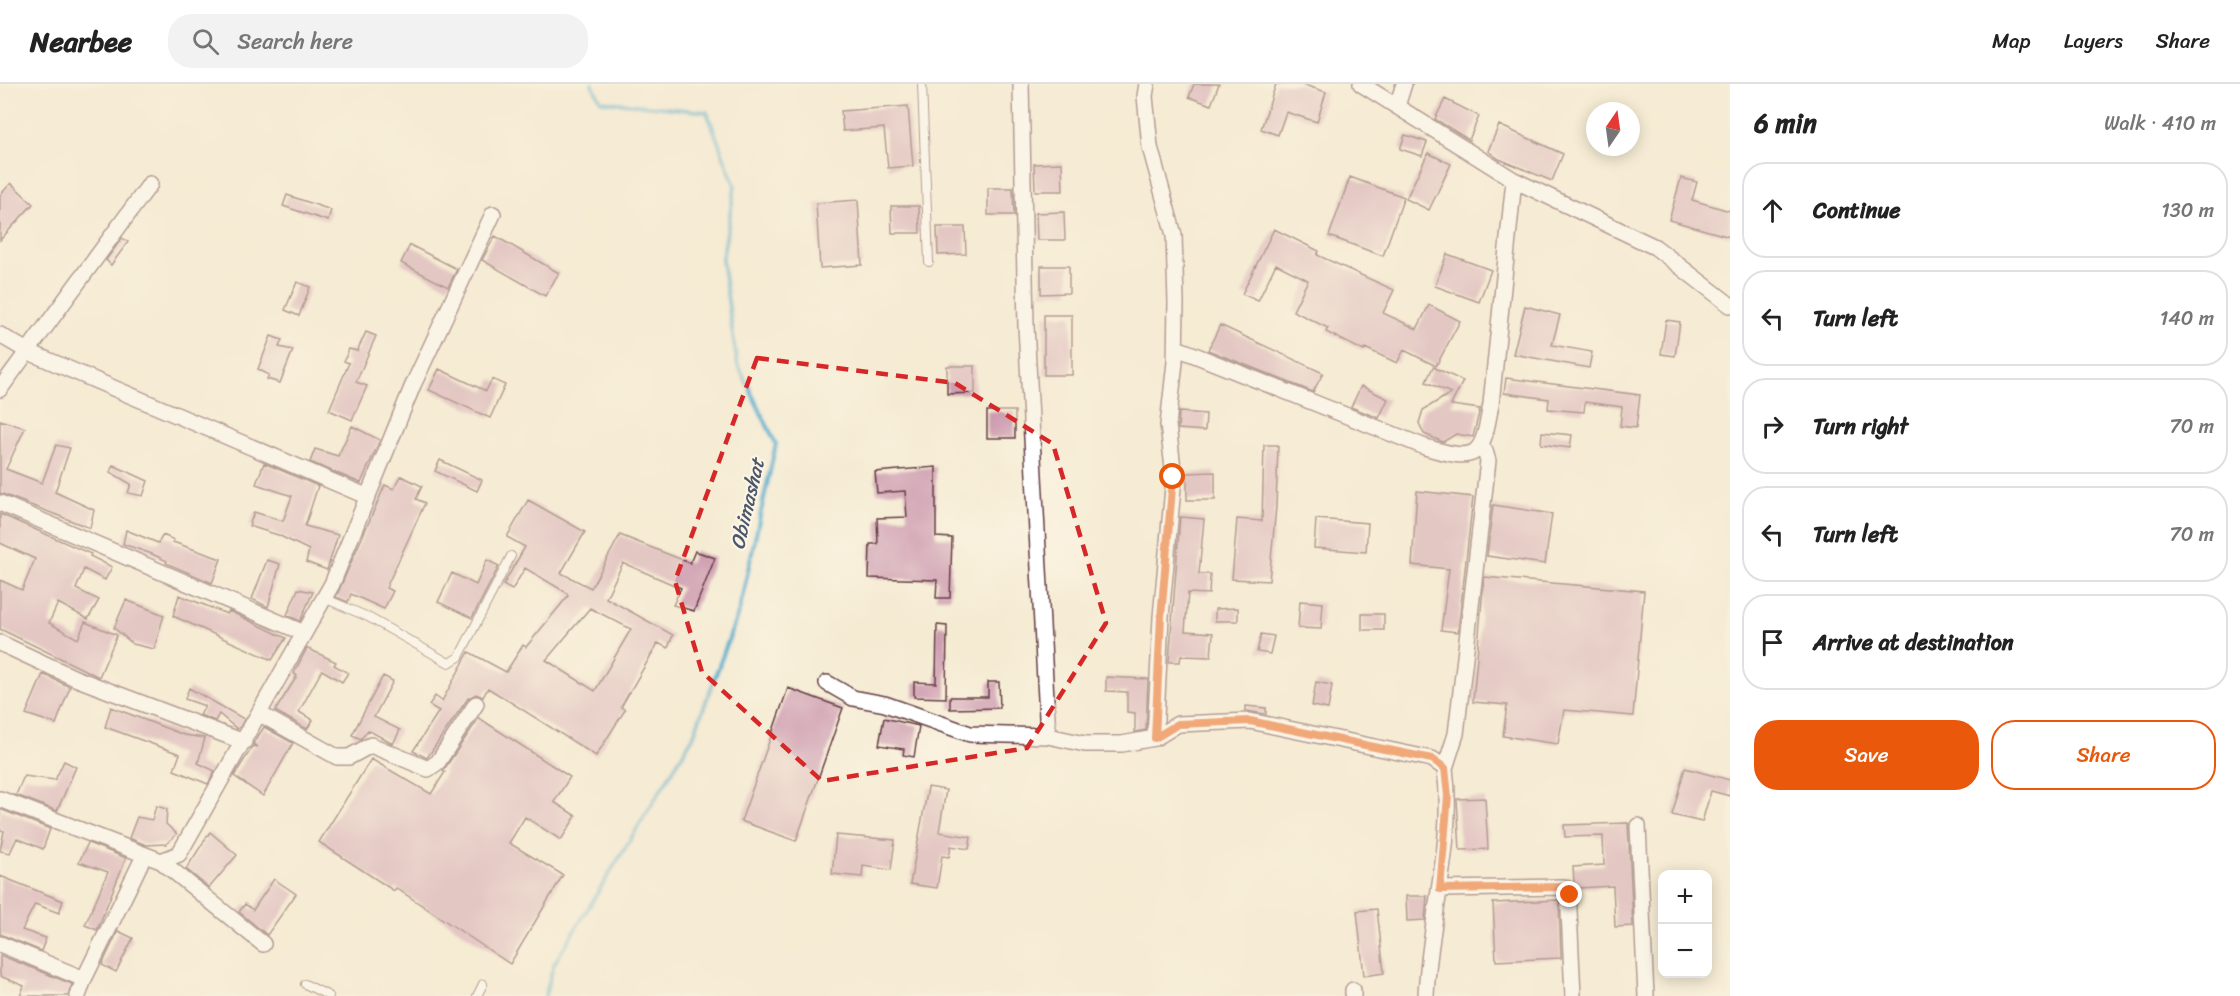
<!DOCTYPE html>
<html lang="en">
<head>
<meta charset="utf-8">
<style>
	:root { --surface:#fff; --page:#f2f2f2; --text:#222; --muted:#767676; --line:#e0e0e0; --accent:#ea580c }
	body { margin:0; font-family:Sriracha,sans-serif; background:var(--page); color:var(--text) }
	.controls { position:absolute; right:18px; bottom:18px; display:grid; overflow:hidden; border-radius:12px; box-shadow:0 3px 15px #0003 }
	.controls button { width:54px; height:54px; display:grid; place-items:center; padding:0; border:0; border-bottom:2px solid var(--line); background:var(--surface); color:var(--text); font:30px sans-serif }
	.compass { position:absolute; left:1586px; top:18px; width:54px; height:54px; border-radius:50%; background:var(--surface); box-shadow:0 3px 15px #0003; rotate:13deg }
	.stop { position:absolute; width:18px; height:18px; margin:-14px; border:4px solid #ea580c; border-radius:50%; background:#fff }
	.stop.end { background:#ea580c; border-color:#fff; box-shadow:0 2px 6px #0008 }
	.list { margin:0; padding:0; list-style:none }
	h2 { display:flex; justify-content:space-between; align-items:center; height:78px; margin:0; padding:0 24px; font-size:26px }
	h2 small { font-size:20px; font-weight:400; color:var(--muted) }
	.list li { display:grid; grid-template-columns:39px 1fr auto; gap:18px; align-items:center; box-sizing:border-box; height:96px; margin:0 12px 12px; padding:0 12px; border:2px solid var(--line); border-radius:24px }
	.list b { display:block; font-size:22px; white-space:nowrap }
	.list em { font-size:20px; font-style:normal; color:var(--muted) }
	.actions { display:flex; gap:12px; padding:18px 24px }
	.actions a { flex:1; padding:14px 0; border:2px solid var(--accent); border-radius:24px; text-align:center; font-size:21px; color:var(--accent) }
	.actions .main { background:var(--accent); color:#fff }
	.icon { flex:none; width:33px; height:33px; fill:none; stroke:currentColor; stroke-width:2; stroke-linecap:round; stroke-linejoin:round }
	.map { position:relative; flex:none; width:1730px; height:912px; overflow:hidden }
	header { display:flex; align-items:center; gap:36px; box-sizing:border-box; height:84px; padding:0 30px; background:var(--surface); border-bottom:2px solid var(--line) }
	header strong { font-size:28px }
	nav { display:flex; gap:33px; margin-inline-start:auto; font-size:21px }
	.search { width:420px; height:54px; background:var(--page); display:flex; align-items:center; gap:15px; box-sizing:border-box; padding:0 21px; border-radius:24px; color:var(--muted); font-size:22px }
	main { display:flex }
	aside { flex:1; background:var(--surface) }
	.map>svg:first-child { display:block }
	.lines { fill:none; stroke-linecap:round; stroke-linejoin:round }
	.stream { stroke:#4daacc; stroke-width:4 }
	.building { fill:#cd9cb0; fill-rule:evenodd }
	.lane-casing { stroke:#643e44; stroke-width:10 }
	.street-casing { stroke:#643e44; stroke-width:18 }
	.lane { stroke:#fff; stroke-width:8 }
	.street { stroke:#fff; stroke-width:15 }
	.route { stroke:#ea580c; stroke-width:8 }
	.marked { fill:none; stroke:#d62828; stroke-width:4.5; stroke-dasharray:12 8; stroke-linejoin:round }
	.labels { text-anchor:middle; stroke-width:4.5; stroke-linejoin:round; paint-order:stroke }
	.water-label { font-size:20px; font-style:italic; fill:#4b576b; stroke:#fcf5e5 }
</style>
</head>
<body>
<header>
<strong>Nearbee</strong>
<div class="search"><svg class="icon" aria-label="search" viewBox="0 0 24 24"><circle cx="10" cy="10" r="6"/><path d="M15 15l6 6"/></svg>Search here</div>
<nav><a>Map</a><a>Layers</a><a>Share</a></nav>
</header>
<main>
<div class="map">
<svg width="1730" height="912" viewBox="0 0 1730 912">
	<rect width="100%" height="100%" fill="#fcf5e5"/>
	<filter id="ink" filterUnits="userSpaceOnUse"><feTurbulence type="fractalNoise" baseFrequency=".0167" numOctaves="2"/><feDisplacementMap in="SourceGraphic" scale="12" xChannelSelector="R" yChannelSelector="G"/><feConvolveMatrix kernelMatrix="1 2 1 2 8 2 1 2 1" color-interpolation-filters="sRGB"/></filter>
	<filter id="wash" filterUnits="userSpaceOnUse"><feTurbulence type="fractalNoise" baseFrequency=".008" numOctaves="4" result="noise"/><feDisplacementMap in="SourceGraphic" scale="24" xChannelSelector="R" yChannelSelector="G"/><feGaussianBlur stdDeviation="1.35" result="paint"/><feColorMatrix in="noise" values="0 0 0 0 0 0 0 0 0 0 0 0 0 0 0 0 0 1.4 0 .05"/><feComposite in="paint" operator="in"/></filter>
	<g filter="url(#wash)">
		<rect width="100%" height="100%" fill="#f5ebd3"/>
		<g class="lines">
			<path class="stream" d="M545,912L554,880L693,653L739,527L776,360L737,279L722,176L735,102L707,28L601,17L592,0"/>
		</g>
		<g id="blocks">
			<path class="building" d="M1194,0H1219L1211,21L1189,13Z
				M1276,0H1301L1326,8L1317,38L1286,28L1278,51L1261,45Z
				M1445,15L1479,32L1469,56L1435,35Z
				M908,22L913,82L888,84L884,44L843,47L841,27Z
				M1499,41L1563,70L1552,97L1499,75L1488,67Z
				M1405,51L1427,58L1422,72L1400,65Z
				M1428,69L1451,80L1429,126L1406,115Z
				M1062,79L1063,107H1035L1034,80Z
				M1350,93L1404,113L1383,172L1329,152Z
				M1681,94L1697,98L1692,116L1730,127V153L1669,136Z
				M11,99L33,120L0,156V111Z
				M988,104H1013L1014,131H988Z
				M287,111L331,126L328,137L283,122Z
				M858,116L862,181L820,184L816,119Z
				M891,122H919L920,149H892Z
				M1064,128L1065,156H1037L1036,129Z
				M937,143H965L966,170L938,171Z
				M1274,145L1319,167L1317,171L1394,206L1383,229L1417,245L1429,221L1460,237L1436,282L1404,266L1397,279L1365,264L1364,267L1326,248L1328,244L1293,227L1308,196L1276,180L1258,217L1242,210Z
				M495,152L559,189L545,212L482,176Z
				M122,154L128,158L111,181L106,176Z
				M410,161L457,185L448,203L401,179Z
				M1447,170L1491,186L1479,218L1435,202Z
				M1041,182H1069V209L1041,210Z
				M297,198L310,203L299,232L285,226Z
				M1525,222L1560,231L1552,261L1592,268L1589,284L1513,270Z
				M1044,231H1072V291H1044Z
				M1666,236L1680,238L1675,272L1661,270Z
				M1220,241L1323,289L1313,308L1208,266Z
				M366,248L376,252L356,298L367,302L352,336L329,326L349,279L344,277L349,265L357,267Z
				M271,252L282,256L279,263L293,266L280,299L267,295L269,291L258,285Z
				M947,282H975V309L947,310Z
				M1433,283L1463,297L1451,321L1480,325L1473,353L1456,350L1443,358L1424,350L1419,339L1423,326L1451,309L1426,298Z
				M439,285L486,307L492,295L505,301L490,334L429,306Z
				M1506,294L1640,311L1636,344L1620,342L1622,323L1585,318L1584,328L1548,325L1549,315L1504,309Z
				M1361,302L1388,315L1379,334L1351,323Z
				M987,327H1015V354H987Z
				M1179,328L1206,330L1205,347L1178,345Z
				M0,336L25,344L6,385L42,399L56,361L70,364L55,408L94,426L90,444L0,409Z
				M352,342L380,356L361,399L310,378L315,365L338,372Z
				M1542,348L1572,351L1570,364L1541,360Z
				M1264,361H1278L1276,423L1269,497L1232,495L1237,435L1262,437Z
				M440,376L482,396L477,407L435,387Z
				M264,379L318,402L305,442L338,451L327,486L306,478L309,466L278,451L249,442L254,428L283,437L292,412L256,400Z
				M113,381L148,397L143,412L128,409L131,400L110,388Z
				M936,383V453L952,454L950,514H936L937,496L869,494L870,460H878L877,434L907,433L905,407L877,409L875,388Z
				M1215,388V416H1187V389Z
				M401,392L422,402L416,415L425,419L386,504L393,507L384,525L351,510L348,518L336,513L385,401L394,405Z
				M1417,407L1473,413L1458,548L1441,546L1449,485L1412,481Z
				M528,416L585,448L561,489L591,504L620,451L690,479L695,467L715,474L694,527L673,521L681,504L623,479L606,514L673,551L668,564L658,559L621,623L625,626L596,672L488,604L483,613L476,610L468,614L427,674L413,667L439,627L429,621L435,612L442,617L469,568L506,588L523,561L526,563L568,512L567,509L525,484L512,506L503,501L525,463L507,453ZM590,524L631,545L595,607L546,576Z
				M1493,421L1552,430L1545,480L1487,472Z
				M0,430L91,470L90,472L112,483L105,496L84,485L76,505L99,516L88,535L58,519L49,539L78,555L85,538L117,551L99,593L0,545V496L22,506L35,475L0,459Z
				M1180,433L1204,435L1199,490H1210L1209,510L1188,509L1185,547L1213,549L1211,573L1181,572L1180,578H1169Z
				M1316,435L1368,439L1366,468L1314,464Z
				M126,446L158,459L163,451L174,456L173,458L221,475L212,499L166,479L167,477L152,470L123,460Z
				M267,476L280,480L268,523L252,515Z
				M487,476L499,482L472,534L438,518L452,489L476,501Z
				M1484,493L1644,507L1633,632L1564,626L1558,660L1503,652L1507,621L1473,618Z
				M298,505L313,508L300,537L287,531Z
				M179,511L227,530L229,527L286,554L272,576L173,532Z
				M126,516L164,531L154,565L133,560L114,544Z
				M1300,517L1323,519L1321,545L1298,544Z
				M1238,524V537H1215V525Z
				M1362,530H1384V546H1362Z
				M937,541L947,542L946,614L914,613V598L936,599Z
				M1261,550L1274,552L1270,570L1257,568Z
				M307,564L336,578L334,581L348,589L342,598L322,586L299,628L313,636L307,645L275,627L297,592L294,589Z
				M43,590L70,603L56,640L26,630Z
				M383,592L393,597L374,633L400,646L393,660L368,646L361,655L352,651Z
				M1106,593L1148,595L1146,646L1135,648V629L1127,628V608L1106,607Z
				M988,598H999L1000,624L950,625V613H988Z
				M1316,598L1332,601L1328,625L1312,622Z
				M189,604L244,635L240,643L237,645L219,630L215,637L200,631L205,622L185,615Z
				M788,604L843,624L796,757L741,737Z
				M1246,622L1266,624V630L1246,627Z
				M111,623L184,651L205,654L198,679L215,687L208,700L174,686L180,670L105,643Z
				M479,634L570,693L554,718L576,732L561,756L525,733L509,759L563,791L510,880L396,804L394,807L319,758L371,675L431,710L445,688L443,687Z
				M884,634L919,642L914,673L903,671L904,665L879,661Z
				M264,643L293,659L263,712L234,692L253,662L258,663L253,660Z
				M64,677L76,683L57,727L16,711L24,692L55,696Z
				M1685,684L1730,696V712L1711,707L1702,738L1672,731Z
				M928,703L946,706L939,748L971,753L969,765L951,762L949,773L942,772L937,804L910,800Z
				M1485,714L1488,765L1460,766L1457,715Z
				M156,722L167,725L166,740L177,750L166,760L146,761L129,754L137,733L152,736Z
				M0,725L50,745L43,765L17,754L10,769L0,767L4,747L0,746Z
				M1628,739L1633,842L1615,843L1613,802L1578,804L1574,798L1573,783L1604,781L1603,752L1565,753L1564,741Z
				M210,748L237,771L209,804L186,785Z
				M836,751L895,756L891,786L863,782L862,793L832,790Z
				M88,759L126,774L97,846L85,841L108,788L79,778Z
				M0,792L63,817L59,829L35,820L22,846L46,854L41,867L0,850Z
				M274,795L296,810L267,851L239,828L245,820L253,826Z
				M1406,812H1427L1425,836L1407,837Z
				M1559,816L1561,874L1496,877L1493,819Z
				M1377,825L1384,889L1364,892L1357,827Z
				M118,847L133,854L116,888L102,881Z
				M0,871L72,900L68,912H20L24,902L0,892Z"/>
		</g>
	</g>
	<g filter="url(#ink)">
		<use href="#blocks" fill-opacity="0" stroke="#643e44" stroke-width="1.5"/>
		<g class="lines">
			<g class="lane-casing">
				<path id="lane" d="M922,0L929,178
					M324,514L368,533L449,579L459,573L511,472
					M305,900L329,912
					M477,912L483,900"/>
			</g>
			<g class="street-casing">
				<path id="street" d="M1021,0L1026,242L1048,652
					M1147,0L1145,12L1150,63L1174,151L1176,219L1175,278L1168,341L1174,393L1161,533L1155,654
					M1361,0L1514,96
					M1397,22L1404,0
					M0,251L29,268L366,412
					M1182,266L1425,363C1479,379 1482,373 1491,320L1514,96L1655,163L1730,221
					M0,305L150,100
					M0,419L304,549
					M0,559L75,594L244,658
					M827,599L853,614L885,620L970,650L1048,652L1085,660H1122L1155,654L1178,640L1250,637L1432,675L1445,684C1455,761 1429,835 1426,912
					M260,630L337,673H349L371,661L428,685L438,678L476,620
					M1445,684L1456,650L1488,377L1485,367L1481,364
					M0,715L161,777L179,770L332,500L413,301L493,130
					M1638,742L1646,912
					M161,777L263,860
					M1440,805L1563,803L1568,805L1573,912
					M0,860L84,895
					M1353,906V912
					M78,912L84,895L144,772"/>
			</g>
			<use href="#lane" class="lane"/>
			<use href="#street" class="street"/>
		</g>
	</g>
	<g class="lines" filter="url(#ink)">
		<path class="route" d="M1173,393L1161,533L1155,654L1178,640L1250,637L1432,675L1445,684L1448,712L1440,805L1563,803L1570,811"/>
	</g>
	<path d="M0 0H1730V912H0ZM757,274L955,299L1053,360L1106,539L1027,664L822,697L702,588L675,497Z" fill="#f5ebd3" fill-opacity=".55" fill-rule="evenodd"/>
	<path class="marked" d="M757,274L955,299L1053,360L1106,539L1027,664L822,697L702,588L675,497Z"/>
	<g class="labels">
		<g class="water-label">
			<text transform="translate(747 420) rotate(-77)" y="7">Obimashat</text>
		</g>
	</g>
</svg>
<div class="controls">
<button>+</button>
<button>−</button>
</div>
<svg class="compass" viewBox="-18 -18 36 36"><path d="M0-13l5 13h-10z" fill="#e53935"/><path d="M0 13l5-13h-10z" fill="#767676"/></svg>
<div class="stop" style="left:1173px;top:393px"></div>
<div class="stop end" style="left:1570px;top:811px"></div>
</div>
<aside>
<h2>6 min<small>Walk · 410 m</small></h2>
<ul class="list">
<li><svg class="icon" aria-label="ahead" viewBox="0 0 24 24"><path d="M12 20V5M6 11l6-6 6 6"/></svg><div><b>Continue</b></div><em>130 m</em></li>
<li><svg class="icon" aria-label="left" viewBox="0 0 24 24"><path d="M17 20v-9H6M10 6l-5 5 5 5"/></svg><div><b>Turn left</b></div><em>140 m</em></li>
<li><svg class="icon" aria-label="right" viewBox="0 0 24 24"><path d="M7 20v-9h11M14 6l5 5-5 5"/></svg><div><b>Turn right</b></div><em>70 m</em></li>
<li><svg class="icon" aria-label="left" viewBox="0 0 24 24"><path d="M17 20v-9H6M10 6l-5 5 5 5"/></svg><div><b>Turn left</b></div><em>70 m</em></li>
<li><svg class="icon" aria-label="arrive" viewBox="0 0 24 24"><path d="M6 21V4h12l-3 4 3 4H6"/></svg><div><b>Arrive at destination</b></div></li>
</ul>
<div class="actions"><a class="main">Save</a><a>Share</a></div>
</aside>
</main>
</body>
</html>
